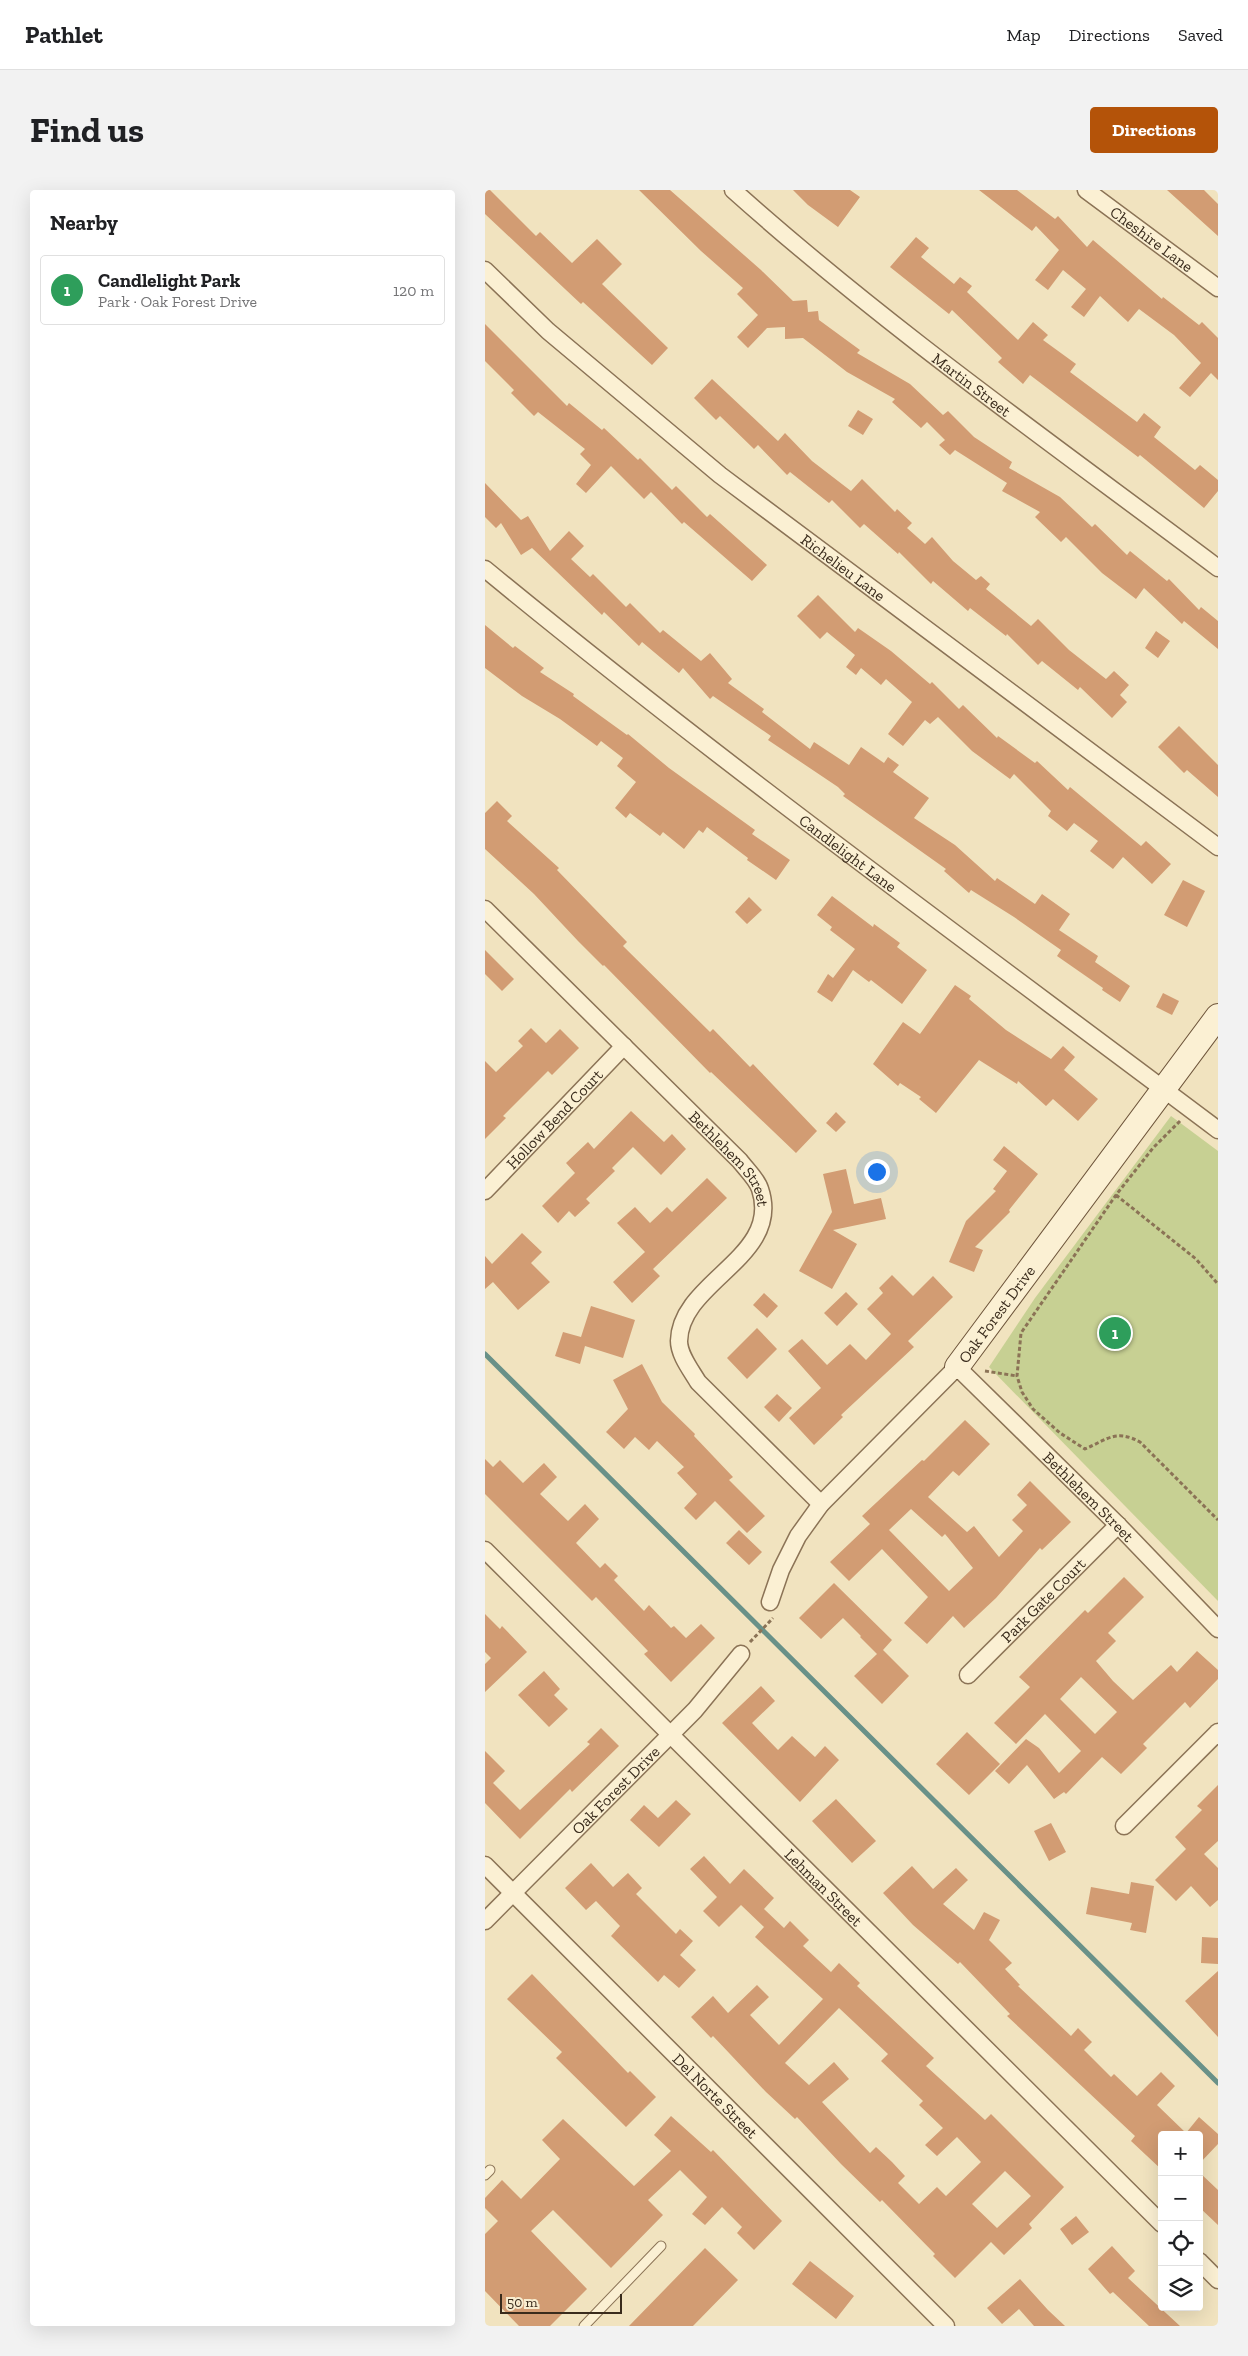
<!DOCTYPE html>
<html lang="en">
<head>
<meta charset="utf-8">
<style>
	:root { --surface:#fff; --page:#f2f2f2; --text:#202124; --muted:#757577; --line:#e0e0e0; --accent:#b45309 }
	body { margin:0; font-family:"Zilla Slab",serif; background:var(--page); color:var(--text) }
	.controls { position:absolute; right:15px; bottom:15px; display:grid; overflow:hidden; border-radius:5px; box-shadow:0 5px 20px #0002 }
	.controls button { width:45px; height:45px; display:grid; place-items:center; padding:0; border:0; border-bottom:1px solid var(--line); background:var(--surface); color:var(--text); font:25px sans-serif }
	.scale { position:absolute; left:15px; bottom:12px; width:122px; box-sizing:border-box; padding-left:5px; border:2px solid #392b1c; border-top:0; font-size:14px; line-height:18px; white-space:nowrap; color:#392b1c; -webkit-text-stroke:4px #f8edd0; paint-order:stroke }
	.you { position:absolute; left:391px; top:981px; width:18px; height:18px; margin:-12px; border:4px solid #fff; border-radius:50%; background:#1a73e8; box-shadow:0 0 0 8px #1a73e833 }
	.badge { display:grid; place-items:center; width:32px; height:32px; border-radius:50%; background:var(--accent); color:#fff; font-size:16px; font-weight:700 }
	.pin { position:absolute; translate:-50% -50%; border:2px solid #fff; box-shadow:0 1px 5px #0006 }
	.list { margin:0; padding:0; list-style:none }
	h2 { display:flex; justify-content:space-between; align-items:center; height:65px; margin:0; padding:0 20px; font-size:21px }
	h2 small { font-size:16px; font-weight:400; color:var(--muted) }
	.list li { display:grid; grid-template-columns:32px 1fr auto; gap:15px; align-items:center; box-sizing:border-box; height:70px; margin:0 10px 10px; padding:0 10px; border:1px solid var(--line); border-radius:5px }
	.list b { display:block; font-size:19px; white-space:nowrap }
	.list p { margin:0; font-size:16px; white-space:nowrap; color:var(--muted) }
	.list em { font-size:16px; font-style:normal; color:var(--muted) }
	.icon { flex:none; width:28px; height:28px; fill:none; stroke:currentColor; stroke-width:2; stroke-linecap:round; stroke-linejoin:round }
	.map { position:relative; flex:none; width:733px; height:2136px; overflow:hidden; border-radius:5px }
	header { display:flex; align-items:center; gap:30px; box-sizing:border-box; height:70px; padding:0 25px; background:var(--surface); border-bottom:1px solid var(--line) }
	header strong { font-size:24px }
	nav { display:flex; gap:28px; margin-inline-start:auto; font-size:18px }
	.intro { display:flex; align-items:center; justify-content:space-between; box-sizing:border-box; height:120px; padding:0 30px }
	h1 { margin:0; font-size:35px }
	.button { padding:12px 22px; border-radius:5px; background:var(--accent); color:#fff; font-size:18px; font-weight:700 }
	main { display:flex; gap:30px; padding:0 30px }
	aside { flex:1; background:var(--surface); border-radius:5px; box-shadow:0 5px 20px #0002 }
	.map>svg:first-child { display:block }
	.green { fill:#c7d093 }
	.lines { fill:none; stroke-linecap:round; stroke-linejoin:round }
	.stream { stroke:#699188; stroke-width:5 }
	.building { fill:#d29c73; fill-rule:evenodd }
	.lane-casing { stroke:#8b7356; stroke-width:11 }
	.street-casing { stroke:#8b7356; stroke-width:19 }
	.secondary-casing { stroke:#6d543a; stroke-width:26 }
	.path { stroke:#8b7356; stroke-width:3; stroke-dasharray:4 2.5; stroke-linecap:butt }
	.lane { stroke:#fbf0d3; stroke-width:9 }
	.street { stroke:#fbf0d3; stroke-width:16 }
	.secondary { stroke:#fbf0d3; stroke-width:24 }
	.labels { text-anchor:middle; stroke-width:4; stroke-linejoin:round; paint-order:stroke }
	.street-label { font-size:16px; fill:#392b1c; stroke:#f8edd0 }
</style>
</head>
<body>
<header>
<strong>Pathlet</strong>
<nav><a>Map</a><a>Directions</a><a>Saved</a></nav>
</header>
<div class="intro"><h1>Find us</h1><a class="button">Directions</a></div>
<main>
<aside>
<h2>Nearby<small></small></h2>
<ul class="list">
<li><span class="badge" style="background:#2e9e5b">1</span><div><b>Candlelight Park</b><p>Park · Oak Forest Drive</p></div><em>120 m</em></li>
</ul>
</aside>
<div class="map">
<svg width="733" height="2136" viewBox="0 0 733 2136">
	<rect width="100%" height="100%" fill="#f1e3bf"/>
	<path class="green" d="M686,926L733,961V1411L504,1177L550,1108Z"/>
	<g class="lines">
		<path class="stream" d="M0,1164L733,1893"/>
	</g>
	<path class="building" d="M0,0H5L51,46L55,42L87,73L112,49L137,74L117,94L183,158L167,175L98,112L96,114L0,24Z
		M154,0H185L276,80L308,111L322,110L323,122L333,121L334,130L375,160L372,163L425,194L458,225L463,221L489,247L527,272L524,278L575,307L607,337L610,334L642,365L645,361L682,391L684,389L714,420L716,417L733,431V459L699,431L697,434L659,398L651,409L617,383L581,347L576,352L550,327L555,322L517,301L522,293L470,260L465,265L454,255L460,250L442,232L436,238L407,212L410,209L362,182L318,148L300,149V137L282,138L263,158L252,147L273,125L252,104L258,98L216,61Z
		M308,0H365L375,7L353,37L323,15Z
		M494,0H532L570,29L573,26L602,57L608,50L677,109L678,107L714,135L717,132L733,148V190L726,183L705,207L694,198L716,173L689,145L654,119L643,132L615,106L599,127L586,117L601,99L578,80L563,100L550,90L574,60L551,36L547,41Z
		M682,0H719L733,14V46Z
		M431,47L444,58L436,67L469,94L475,87L487,96L482,102L533,150L548,132L563,145L558,150L591,174L585,182L652,232L659,223L676,237L669,247L710,280L715,275L733,290V301L719,318L655,265L653,267L545,185L538,194L513,172L517,168L467,120L464,124L405,77Z
		M0,134L82,216L84,213L117,240L119,238L153,270L155,268L187,300L191,296L222,327L225,324L282,375L267,391L199,332L197,334L166,302L159,309L126,276L101,303L91,294L106,275L95,264L100,259L53,222L49,226L26,203L29,200L0,171Z
		M227,189L293,251L300,243L327,271L366,301L377,289L410,322L412,319L427,333L422,338L440,354L447,347L468,371L491,390L496,386L505,394L501,399L546,436L553,429L584,460L621,489L629,481L644,495L635,505L642,512L627,528L595,497L593,500L557,471L553,475L522,444L521,446L485,418L483,421L448,391L446,394L414,362L413,364L379,334L375,338L347,310L344,313L305,282L302,285L273,255L269,259L235,226L231,230L209,208Z
		M373,220L388,229L378,245L363,236Z
		M0,293L36,330L43,326L65,361L84,341L99,356L86,369L105,387L108,384L141,417L145,413L175,443L178,440L216,471L225,463L247,489L243,493L279,519L277,522L325,559L329,552L364,575L376,557L399,573L403,567L414,575L408,582L444,608L429,628L470,655L510,691L512,688L550,714L557,704L585,724L574,740L613,766L610,772L645,796L635,812L617,800L618,798L572,766L576,760L529,727L486,700L484,703L459,681L461,679L358,606L360,604L353,597L283,550L286,546L228,506L225,509L198,478L194,483L157,452L154,456L119,422L117,425L47,358L36,365L16,333L11,338L0,327Z
		M333,405L370,442L373,438L406,461L445,494L447,492L474,519L478,515L512,548L513,546L550,573L552,571L583,600L585,597L656,656L661,651L686,674L667,694L638,667L628,679L605,661L613,651L589,633L582,641L563,626L566,621L529,584L525,589L487,561L453,527L445,534L440,530L418,556L403,544L427,512L401,489L396,495L376,478L371,485L361,477L370,465L342,442L335,449L312,426Z
		M0,435L28,458L30,456L59,478L55,482L89,504L88,506L142,545L143,544L184,578L270,640L267,644L305,670L291,690L262,670L263,668L222,637L218,643L214,640L199,659L178,642L175,646L145,623L141,628L130,618L151,592L132,576L138,568L116,551L112,556L75,529L37,506L0,478Z
		M671,441L685,451L673,468L660,458Z
		M694,536L733,575V607L702,580L699,583L673,557Z
		M12,611L27,626L22,631L74,678L72,680L142,752L138,756L225,842L228,839L265,877L268,874L332,941L311,963L226,882L225,883L119,775L118,776L93,751L49,704L0,659V623Z
		M698,690L720,701L702,737L679,725Z
		M347,706L388,737L389,734L415,753L412,757L442,780L417,814L386,790L384,792L368,780L347,812L332,802L343,784L348,788L370,759L345,740L347,737L332,725Z
		M264,707L277,720L262,734L250,722Z
		M0,760L29,789L17,801L0,784Z
		M470,795L486,806L484,809L521,840L566,869L578,856L590,867L579,880L613,909L593,931L568,909L561,916L533,891L532,894L494,870L451,923L434,909L436,907L415,893L413,896L388,874L418,832L435,844Z
		M678,803L694,811L687,825L671,817Z
		M46,838L61,853L75,839L94,858L67,885L63,881L18,926L21,928L0,949V871L11,882L38,856L33,851Z
		M146,921L179,952L187,944L201,959L176,985L148,957L127,978L130,981L101,1009L105,1013L90,1027L84,1021L73,1033L57,1016L90,983L81,973L103,952L109,959Z
		M351,922L361,932L351,942L341,933Z
		M519,956L553,984L524,1020L525,1022L490,1057L498,1060L489,1082L464,1072L481,1031L511,1001L508,999L522,981L508,970Z
		M361,979L369,1014L396,1008L401,1029L348,1040L372,1054L347,1099L314,1081L347,1022L338,984Z
		M222,988L242,1008L168,1079L175,1086L147,1113L128,1092L160,1062L132,1033L150,1017L165,1033L182,1017L187,1022Z
		M37,1043L57,1062L46,1073L65,1092L33,1120L8,1092L0,1099V1066L7,1074Z
		M407,1085L428,1106L448,1086L468,1107L423,1151L429,1157L356,1225L358,1227L329,1255L304,1228L336,1198L303,1161L317,1149L342,1175L365,1154L381,1170L406,1144L382,1119L398,1103L394,1098Z
		M361,1102L373,1114L352,1136L339,1123Z
		M279,1103L293,1116L282,1128L268,1115Z
		M106,1116L150,1130L138,1168L100,1156L95,1174L70,1166L78,1142L96,1147Z
		M272,1138L292,1159L262,1189L242,1168Z
		M157,1174L177,1212L210,1244L209,1246L248,1287L244,1290L280,1326L262,1343L230,1311L211,1330L199,1318L212,1304L192,1283L199,1277L172,1251L164,1260L150,1247L139,1259L121,1242L143,1219L128,1190Z
		M292,1204L307,1218L294,1232L279,1217Z
		M480,1230L505,1254L474,1286L468,1281L443,1307L482,1342L489,1336L514,1367L538,1341L527,1330L542,1315L532,1305L545,1291L586,1332L557,1360L555,1358L511,1408L479,1438L468,1426L442,1454L419,1433L443,1407L397,1359L364,1391L345,1372L385,1334L377,1326L437,1270L439,1271ZM426,1319L457,1347L460,1344L488,1378L464,1401L404,1340Z
		M0,1269L8,1277L15,1270L38,1293L59,1273L72,1287L55,1304L83,1331L100,1314L114,1329L91,1353L115,1378L120,1373L133,1386L129,1390L159,1421L164,1415L186,1438L189,1436L201,1448L216,1434L230,1448L186,1492L159,1464L163,1461L111,1407L107,1411L0,1304Z
		M254,1340L277,1362L264,1375L241,1353Z
		M639,1387L659,1407L623,1443L631,1451L611,1471L628,1491L648,1510L686,1475L692,1482L712,1461L733,1480V1489L705,1518L700,1512L658,1554L662,1558L636,1584L617,1567L581,1604L579,1602L569,1609L542,1575L524,1594L510,1581L541,1549L554,1558L574,1583L596,1561L560,1524L531,1554L509,1533L545,1497L534,1487L600,1420L603,1423ZM596,1487L632,1522L610,1544L575,1509Z
		M349,1393L407,1450L398,1460L424,1486L397,1514L369,1486L392,1464L375,1447L376,1446L358,1428L336,1449L314,1428Z
		M0,1424L15,1439L17,1436L42,1462L0,1502V1474L6,1468L0,1462Z
		M59,1481L75,1499L69,1505L83,1519L64,1537L33,1505Z
		M276,1496L290,1511L267,1533L293,1560L307,1546L330,1567L340,1556L354,1570L315,1612L237,1533Z
		M116,1538L134,1556L87,1602L85,1599L35,1649L0,1613V1561L20,1581L8,1593L35,1620L105,1554L102,1552Z
		M482,1542L515,1574L484,1605L451,1574Z
		M733,1595V1651L719,1664L733,1678V1710L725,1717L706,1696L691,1711L670,1690L701,1659L690,1647L717,1620L712,1616Z
		M351,1609L391,1651L367,1673L327,1631Z
		M191,1610L206,1624L174,1657L145,1630L159,1615L173,1628Z
		M566,1633L581,1662L564,1671L549,1641Z
		M219,1666L245,1694L259,1679L289,1708L279,1719L299,1738L305,1731L324,1750L318,1756L346,1782L354,1773L375,1793L372,1796L449,1868L441,1876L500,1930L506,1924L579,1997L544,2034L547,2038L519,2065L506,2052L470,2088L448,2066L450,2064L397,2010L395,2012L356,1974L312,1927L310,1929L281,1902L228,1846L226,1848L206,1827L228,1806L243,1823L272,1795L284,1807L265,1825L294,1855L338,1809L270,1747L279,1737L256,1715L234,1737L218,1721L232,1707L205,1679ZM354,1818L403,1864L396,1871L438,1911L434,1915L458,1938L440,1955L452,1966L472,1947L496,1972L461,2006L452,1997L434,2014L413,1993L420,1986L407,1972L391,1957L385,1963L337,1912L364,1889L349,1872L324,1895L300,1873ZM520,1981L546,2006L512,2038L487,2014Z
		M106,1673L128,1697L143,1683L157,1698L151,1704L191,1744L195,1739L208,1751L195,1765L211,1780L194,1798L179,1785L173,1792L126,1746L135,1736L111,1711L101,1720L80,1698Z
		M427,1676L448,1699L471,1678L483,1690L458,1714L489,1740L499,1722L515,1730L504,1750L527,1773L520,1779L535,1795L533,1796L586,1846L593,1838L607,1852L599,1860L626,1887L629,1884L652,1906L676,1882L690,1896L672,1915L701,1943L714,1927L733,1944V1954L714,1974V1945H677V1980L646,1951L650,1946L522,1826L525,1824L475,1772L473,1774L428,1735L398,1703Z
		M646,1692L669,1696L661,1743L645,1740L647,1733L601,1724L606,1697L644,1704Z
		M717,1747L733,1748V1774L716,1773Z
		M733,1781V1847L700,1811Z
		M47,1784L143,1883L145,1881L171,1907L141,1937L71,1868L77,1862L22,1809Z
		M186,1926L226,1962L228,1960L297,2031L269,2060L252,2043L257,2037L237,2017L220,2035L207,2024L222,2007L195,1980L163,2010L178,2025L126,2078L68,2020L46,2041L102,2099L65,2136H34L0,2101V2044L13,2031L0,2018V2008L17,1990L36,2009L75,1969L57,1950L78,1929L149,1996L186,1961L169,1945Z
		M714,1982L733,2000V2035L714,2017Z
		M591,2026L604,2042L587,2055L575,2039Z
		M627,2056L650,2081L643,2088L695,2136H664L628,2102L625,2104L603,2079Z
		M220,2058L253,2090L208,2136H144Z
		M325,2071L369,2106L351,2129L307,2094Z
		M535,2089L563,2120L580,2136H549L534,2119L517,2134L502,2118Z"/>
	<g class="lines">
		<g class="lane-casing">
			<path id="lane" d="M0,1985L5,1980
				M99,2136L176,2056"/>
		</g>
		<g class="street-casing">
			<g id="street">
				<path id="s1" d="M248,0C400,136 569,255 733,378"/>
				<path id="s2" d="M601,0L733,98"/>
				<path id="s3" d="M0,80L63,141L235,285L733,657"/>
				<path id="s4" d="M0,379C237,574 487,755 733,940"/>
				<path id="s5" d="M0,719L255,971C261,979 272,989 275,999C298,1067 195,1091 194,1151C194,1165 206,1180 213,1192L336,1314"/>
				<path id="s6" d="M0,1001L139,856"/>
				<path id="s7" d="M0,1360L677,2034"/>
				<path id="s8" d="M285,1412L296,1380L313,1346L336,1314L472,1177L633,1335L733,1439"/>
				<path id="s9" d="M483,1485L633,1335"/>
				<path d="M639,1636L733,1542"/>
				<path id="s10" d="M0,1675L461,2136"/>
				<path id="s11" d="M0,1731L210,1520L256,1464"/>
				<path d="M714,2071L733,2090"/>
			</g>
		</g>
		<g class="secondary-casing">
			<g id="secondary">
				<path id="s12" d="M472,1177L733,826"/>
			</g>
		</g>
		<path class="path" d="M695,931L668,958L631,1005L536,1143L532,1186L537,1202L548,1219L575,1243L600,1259C623,1249 631,1239 655,1252L733,1330
			M631,1005L711,1069L733,1094
			M500,1181L532,1186
			M265,1452L288,1428"/>
		<use href="#lane" class="lane"/>
		<use href="#street" class="street"/>
		<use href="#secondary" class="secondary"/>
	</g>
	<g class="labels">
		<g class="street-label">
			<text dy="6" stroke="none"><textPath href="#s2" startOffset="82">Cheshire Lane</textPath></text>
			<text dy="6" stroke="none"><textPath href="#s1" startOffset="308">Martin Street</textPath></text>
			<text dy="6" stroke="none"><textPath href="#s3" startOffset="466">Richelieu Lane</textPath></text>
			<text dy="6" stroke="none"><textPath href="#s4" startOffset="461">Candlelight Lane</textPath></text>
			<text dy="6" stroke="none"><textPath href="#s6" startOffset="100">Hollow Bend Court</textPath></text>
			<text dy="6" stroke="none"><textPath href="#s5" startOffset="351">Bethlehem Street</textPath></text>
			<text dy="6" stroke="none"><textPath href="#s12" startOffset="66">Oak Forest Drive</textPath></text>
			<text dy="6" stroke="none"><textPath href="#s8" startOffset="489">Bethlehem Street</textPath></text>
			<text dy="6" stroke="none"><textPath href="#s9" startOffset="106">Park Gate Court</textPath></text>
			<text dy="6" stroke="none"><textPath href="#s11" startOffset="185">Oak Forest Drive</textPath></text>
			<text dy="6" stroke="none"><textPath href="#s7" startOffset="478">Lehman Street</textPath></text>
			<text dy="6" stroke="none"><textPath href="#s10" startOffset="326">Del Norte Street</textPath></text>
		</g>
	</g>
</svg>
<div class="controls">
<button>+</button>
<button>−</button>
<button><svg class="icon" aria-label="locate" viewBox="0 0 24 24"><circle cx="12" cy="12" r="6"/><path d="M12 2v4M12 18v4M2 12h4M18 12h4"/></svg></button>
<button><svg class="icon" aria-label="layers" viewBox="0 0 24 24"><path d="M12 4l9 5-9 5-9-5zM3 14l9 5 9-5"/></svg></button>
</div>
<div class="scale">50 m</div>
<div class="you"></div>
<div class="pin badge" style="left:630px;top:1143px;background:#2e9e5b">1</div>
</div>
</main>
</body>
</html>
